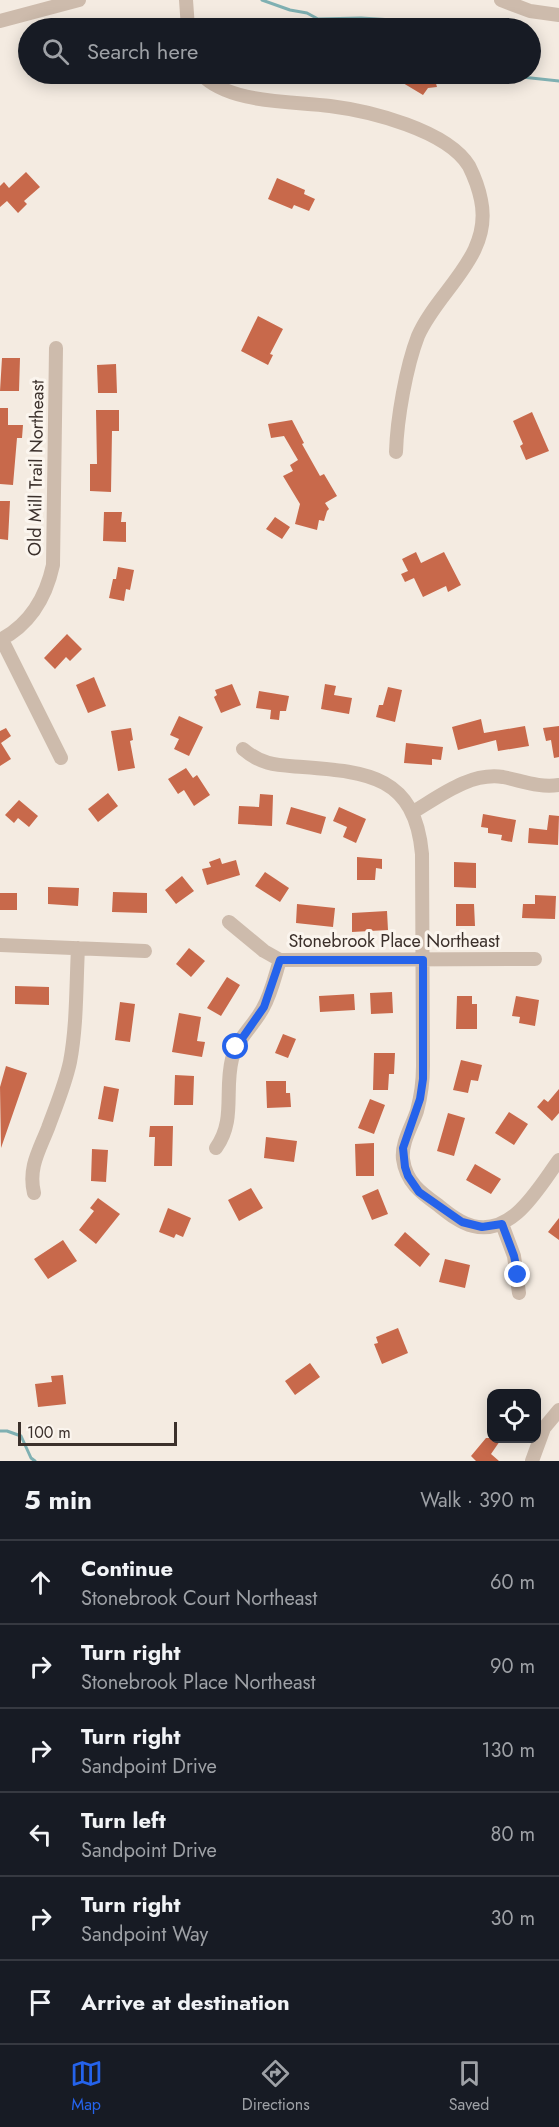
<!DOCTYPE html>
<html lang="en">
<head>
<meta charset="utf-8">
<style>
	:root { --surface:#171b24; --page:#20242c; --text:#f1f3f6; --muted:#9ea1a6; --line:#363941; --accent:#2563eb }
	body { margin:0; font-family:Jost,sans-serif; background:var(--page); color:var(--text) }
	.controls { position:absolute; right:18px; bottom:18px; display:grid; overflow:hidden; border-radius:12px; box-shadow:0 3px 15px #0003 }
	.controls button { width:54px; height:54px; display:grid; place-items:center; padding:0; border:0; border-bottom:2px solid var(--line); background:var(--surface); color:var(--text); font:30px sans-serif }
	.scale { position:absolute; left:18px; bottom:15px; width:159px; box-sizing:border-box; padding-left:6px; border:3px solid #3b302b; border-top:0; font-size:16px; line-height:21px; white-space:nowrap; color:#3b302b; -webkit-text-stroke:4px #fbf5ee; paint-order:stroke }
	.stop { position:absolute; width:18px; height:18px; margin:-14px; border:4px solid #2563eb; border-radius:50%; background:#fff }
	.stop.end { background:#2563eb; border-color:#fff; box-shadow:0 2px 6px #0008 }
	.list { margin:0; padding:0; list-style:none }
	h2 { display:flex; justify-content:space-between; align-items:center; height:78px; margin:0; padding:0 24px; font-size:26px }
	h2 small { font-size:20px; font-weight:400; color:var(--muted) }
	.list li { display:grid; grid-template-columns:39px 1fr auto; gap:18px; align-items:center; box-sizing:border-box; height:84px; padding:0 24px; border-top:2px solid var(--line) }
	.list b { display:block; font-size:22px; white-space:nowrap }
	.list p { margin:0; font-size:20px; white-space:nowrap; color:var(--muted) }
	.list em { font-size:20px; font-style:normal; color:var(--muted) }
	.icon { flex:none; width:33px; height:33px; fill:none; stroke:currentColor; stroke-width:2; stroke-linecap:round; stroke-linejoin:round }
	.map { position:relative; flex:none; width:559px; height:1461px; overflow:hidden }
	.search { position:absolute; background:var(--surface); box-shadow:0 3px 15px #0003; left:18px; right:18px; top:18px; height:66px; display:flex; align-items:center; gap:15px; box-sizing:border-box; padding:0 21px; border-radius:33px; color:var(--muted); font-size:22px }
	.sheet { height:582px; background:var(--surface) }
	nav { display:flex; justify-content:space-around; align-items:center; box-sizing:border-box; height:84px; border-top:2px solid var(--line); background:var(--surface); font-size:16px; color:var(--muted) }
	nav a { display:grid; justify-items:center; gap:3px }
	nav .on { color:var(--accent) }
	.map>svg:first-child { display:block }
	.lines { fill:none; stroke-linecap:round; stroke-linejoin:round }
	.stream { stroke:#7fb0b2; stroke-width:3 }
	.building { fill:#c8694b }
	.minor { stroke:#cdbbac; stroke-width:14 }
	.route { stroke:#2563eb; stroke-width:8 }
	.labels { text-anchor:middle; stroke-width:6; stroke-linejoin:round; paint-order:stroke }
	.street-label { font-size:18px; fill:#3b302b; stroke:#fbf5ee }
</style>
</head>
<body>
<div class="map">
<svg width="559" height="1461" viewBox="0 0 559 1461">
	<rect width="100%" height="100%" fill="#f4ebe1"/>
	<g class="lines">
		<path class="stream" d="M262,0L290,10L307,13L318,19L361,18L393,20L410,28
			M493,74L559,81
			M0,1431H7L21,1436L31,1458L35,1461"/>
	</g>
	<path class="building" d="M388,74H439L435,80L437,87L428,88L423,95Z
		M26,172L40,187L24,201L27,204L18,213L7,201L0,207V186L4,182L9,188Z
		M277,178L305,190L304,194L315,199L309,211L294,205L292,209L268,199Z
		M258,316L283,329L270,354L273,355L268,365L241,351Z
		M2,358H20L19,391H0Z
		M116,364L117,393H98L97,365Z
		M0,408H8V425H23L22,438H17L13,485L0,484Z
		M96,410H119V431H112L111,492L90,491V464H97Z
		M532,412L549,451L526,460L520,446L523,444L513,421Z
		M292,420L304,443L302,444L320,476L324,474L337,496L325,503L329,509L327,511L324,521L319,520L317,530L295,524L300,504L283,476L293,471L290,465L298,460L284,436L271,438L268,424Z
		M0,501H10L8,540L0,539Z
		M104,512H122L121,522H126V542L103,541Z
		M275,517L290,527L282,539L266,529Z
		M416,552L421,563L444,552L461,585L448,592L446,586L423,597L414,578L405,582L401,574L408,571L402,559Z
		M118,567L134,570L130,590L126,589L124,601L109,598L113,579H116Z
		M67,634L82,649L70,661L66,657L55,669L44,658Z
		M94,677L106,706L88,713L76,685Z
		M232,684L241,705L221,713L214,697L217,695L215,690Z
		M325,684L336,686L334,695L352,698L349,714L321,709Z
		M388,687L402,690L395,722L376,717L379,705H383Z
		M259,691L289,696L286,711H280L279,720L270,719L271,710L256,708Z
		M179,716L203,727L189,756L174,749L179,739L170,735Z
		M481,719L484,733L525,726L529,746L498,751L496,740L458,750L452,727Z
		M559,726V757L554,758L551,740L546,741L543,728Z
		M6,728L11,736L1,743L11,759L0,766V731Z
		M131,728L133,740L130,741L135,768L118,771L111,731Z
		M406,743L443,747L441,760L432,759V765L404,763Z
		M186,768L193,778L197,775L210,795L194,806L184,790L178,794L168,779Z
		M108,793L118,806L98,822L88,809Z
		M260,794L273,795L272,826L238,824L239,806L259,807Z
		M19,800L38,816L29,827L18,818L14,823L5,815Z
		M291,807L326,817L321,834L286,824Z
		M339,807L366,819L356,843L343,837L347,827L333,821Z
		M483,814L516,820L512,842L501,840L502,835L488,833V828L481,827Z
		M549,815L559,816L558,845L528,843L529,828L547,830Z
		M357,857L382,859V869L376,868L375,880H357Z
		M220,858L222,864L236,860L240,875L207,885L202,869L211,867L209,862Z
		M454,862L476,863V888L454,887Z
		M265,872L289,888L280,902L255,886Z
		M182,876L194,891L176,904L165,890Z
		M48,887L79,888L78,906L48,904Z
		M113,892L147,893V913L112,912Z
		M0,893H17V910H0Z
		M535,895L556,896L555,919L522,918L523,904H535Z
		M297,904L335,908L333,927L296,923Z
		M456,904H474L475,926H456Z
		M387,911L388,930L352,932V913Z
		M189,948L205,961L191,977L176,964Z
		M227,977L240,985L221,1016L207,1008Z
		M15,986L49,987V1005L15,1004Z
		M392,992L393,1013L371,1014L370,993Z
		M354,994L355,1010L320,1012L319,996Z
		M457,996H472V1004H477V1029H456Z
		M516,996L539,1000L535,1026L519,1023L520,1017L512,1016Z
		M120,1002L135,1004L130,1042L115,1040Z
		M179,1013L201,1017L197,1041L205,1042L202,1057L172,1052Z
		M283,1034L296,1039L288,1058L275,1053Z
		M374,1053H395L394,1074H389L388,1090H373Z
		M461,1060L482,1065L478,1081L471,1080L468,1093L453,1090Z
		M6,1066L27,1073L1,1148L0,1087Z
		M175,1075L194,1076L193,1105H174Z
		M266,1081H286V1093H290L291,1107L267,1108Z
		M104,1086L119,1089L113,1122L98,1119Z
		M559,1089V1113L552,1121L537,1107L544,1099L548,1102Z
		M370,1099L385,1105L374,1134L358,1128Z
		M509,1112L528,1124L514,1145L495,1133Z
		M448,1113L465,1118L454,1156L437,1151Z
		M150,1126H173L172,1166H154L155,1137H149Z
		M266,1137L297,1141L294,1162L264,1158Z
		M374,1143V1176H356L355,1144Z
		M92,1149L108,1150L106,1182L91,1181Z
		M475,1164L501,1179L491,1194L466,1180Z
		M251,1188L263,1208L239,1221L228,1200Z
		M378,1189L388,1214L372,1220L362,1196Z
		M98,1198L120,1214L96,1244L79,1230L94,1211L90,1208Z
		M168,1208L191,1218L183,1237L176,1234L174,1238L159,1232Z
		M559,1218V1240L548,1232Z
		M405,1232L430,1254L420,1267L394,1245Z
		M63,1240L77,1261L48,1279L34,1259Z
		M445,1259L470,1265L465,1288L439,1282Z
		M398,1328L408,1353L382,1364L374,1344L378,1343L376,1337Z
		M310,1363L320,1377L295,1395L285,1381Z
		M63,1375L66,1404L38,1407L35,1384L52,1382L51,1376Z
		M486,1438H502L491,1454L499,1461H476L471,1456Z"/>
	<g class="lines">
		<path class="minor" d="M186,0L188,28
			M501,0L530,11L559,15
			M0,21L79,0
			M201,74C229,104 292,101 330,106C370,111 447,130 469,166C474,176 479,190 481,200C493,256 438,290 418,336C406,367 397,419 396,452
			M0,640C31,624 46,597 53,565L56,348
			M2,640L61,758
			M243,749C263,766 278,765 303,767C368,772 415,776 422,854L423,1066C423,1081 421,1096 417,1111C412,1126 401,1143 403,1159C406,1182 421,1193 438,1205C448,1213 460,1223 473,1226C513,1236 539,1187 559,1160
			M413,812C440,796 470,772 503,777C523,781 539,788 559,785
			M229,922L264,951L280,960L535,959
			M0,945L145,951
			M216,1148C236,1120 224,1091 232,1059C237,1038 253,1027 263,1008C271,994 275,976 280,960
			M34,1193C28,1168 39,1151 48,1128C56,1106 65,1085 70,1062C77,1025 76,986 78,948
			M502,1224L514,1256L519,1293
			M532,1461L544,1428L559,1410"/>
	</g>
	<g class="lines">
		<path class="route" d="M236,1047L264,1007L280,960H423V1079L420,1099L403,1148L405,1167L408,1176L419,1192L462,1222L482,1227L502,1224L514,1256L518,1275"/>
	</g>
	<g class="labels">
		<g class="street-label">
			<text transform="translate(36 468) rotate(-89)" y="6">Old Mill Trail Northeast</text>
			<text x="394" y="947">Stonebrook Place Northeast</text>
		</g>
	</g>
</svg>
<div class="controls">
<button><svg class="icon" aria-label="locate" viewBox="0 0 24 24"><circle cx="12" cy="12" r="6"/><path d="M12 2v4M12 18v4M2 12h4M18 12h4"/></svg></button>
</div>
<div class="scale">100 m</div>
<div class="stop" style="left:236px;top:1047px"></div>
<div class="stop end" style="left:518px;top:1275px"></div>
<div class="search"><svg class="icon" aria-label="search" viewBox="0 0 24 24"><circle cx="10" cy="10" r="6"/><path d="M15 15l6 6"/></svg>Search here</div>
</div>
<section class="sheet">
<h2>5 min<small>Walk · 390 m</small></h2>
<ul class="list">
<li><svg class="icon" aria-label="ahead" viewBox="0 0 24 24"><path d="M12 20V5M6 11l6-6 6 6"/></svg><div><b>Continue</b><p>Stonebrook Court Northeast</p></div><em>60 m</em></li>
<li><svg class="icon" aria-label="right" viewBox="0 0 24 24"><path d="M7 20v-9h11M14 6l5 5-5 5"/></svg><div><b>Turn right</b><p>Stonebrook Place Northeast</p></div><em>90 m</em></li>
<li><svg class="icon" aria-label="right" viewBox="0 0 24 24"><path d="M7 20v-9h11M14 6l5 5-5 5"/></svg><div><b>Turn right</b><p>Sandpoint Drive</p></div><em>130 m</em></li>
<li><svg class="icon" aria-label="left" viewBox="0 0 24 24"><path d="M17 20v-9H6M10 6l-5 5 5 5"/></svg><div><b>Turn left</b><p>Sandpoint Drive</p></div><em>80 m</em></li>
<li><svg class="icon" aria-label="right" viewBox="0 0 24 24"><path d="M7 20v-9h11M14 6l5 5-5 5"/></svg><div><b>Turn right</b><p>Sandpoint Way</p></div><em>30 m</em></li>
<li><svg class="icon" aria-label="arrive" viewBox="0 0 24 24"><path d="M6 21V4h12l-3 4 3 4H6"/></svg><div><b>Arrive at destination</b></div></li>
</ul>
</section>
<nav>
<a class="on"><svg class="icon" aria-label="map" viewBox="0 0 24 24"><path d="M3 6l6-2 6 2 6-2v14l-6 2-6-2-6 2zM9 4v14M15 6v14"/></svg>Map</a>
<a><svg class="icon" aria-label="directions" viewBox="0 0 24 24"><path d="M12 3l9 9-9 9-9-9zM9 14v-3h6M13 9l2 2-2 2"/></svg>Directions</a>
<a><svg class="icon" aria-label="saved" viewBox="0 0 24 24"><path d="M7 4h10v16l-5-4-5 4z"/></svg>Saved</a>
</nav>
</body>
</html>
